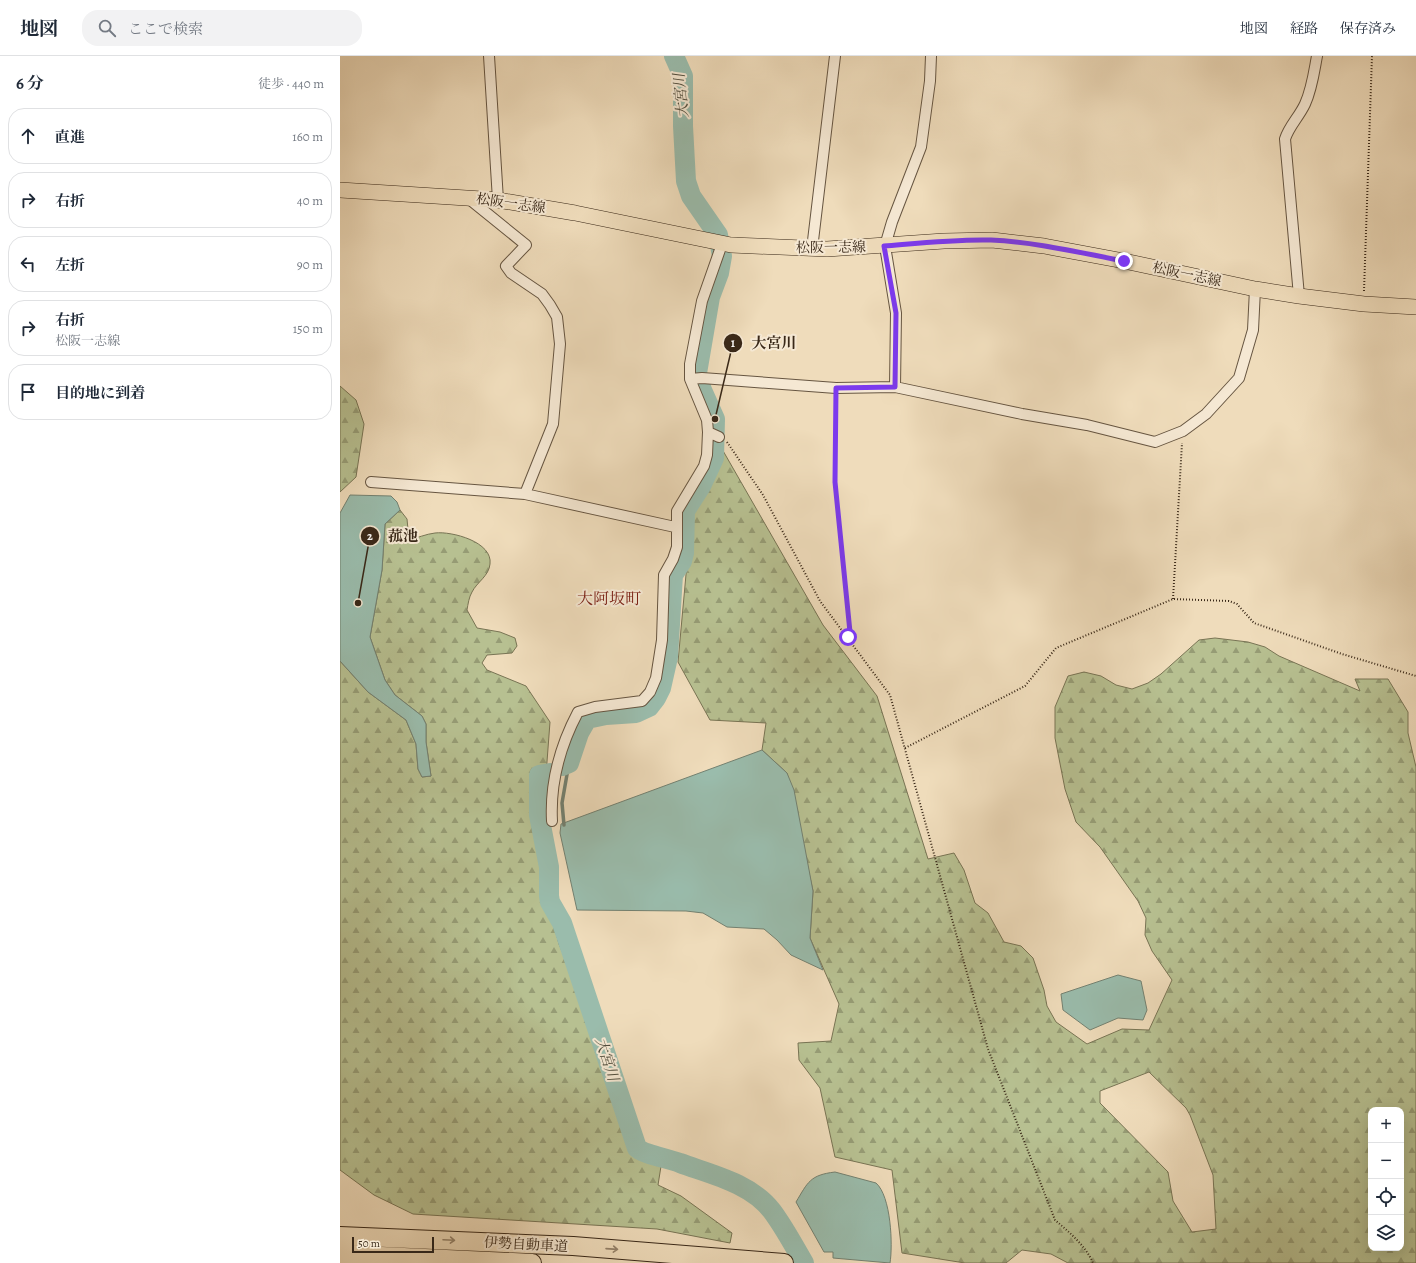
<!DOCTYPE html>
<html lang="ja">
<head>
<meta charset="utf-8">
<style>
	:root { --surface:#fff; --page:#f2f2f3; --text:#1f2937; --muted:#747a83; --line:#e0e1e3 }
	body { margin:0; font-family:Alegreya,"Noto Serif JP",serif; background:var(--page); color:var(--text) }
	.controls { position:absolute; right:12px; bottom:12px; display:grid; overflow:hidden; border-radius:8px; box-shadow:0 4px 16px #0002 }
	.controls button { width:36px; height:36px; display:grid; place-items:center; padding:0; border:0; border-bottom:1px solid var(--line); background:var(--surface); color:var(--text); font:20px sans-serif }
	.scale { position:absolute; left:12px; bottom:10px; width:82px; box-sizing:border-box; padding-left:4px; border:2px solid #392818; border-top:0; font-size:11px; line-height:14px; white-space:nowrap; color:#392818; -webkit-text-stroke:3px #f5e8d3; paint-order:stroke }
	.stop { position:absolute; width:12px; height:12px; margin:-9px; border:3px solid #7c3aed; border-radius:50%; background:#fff }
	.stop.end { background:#7c3aed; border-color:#fff; box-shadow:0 1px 4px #0008 }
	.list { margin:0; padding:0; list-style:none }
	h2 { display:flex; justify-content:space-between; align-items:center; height:52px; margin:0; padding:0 16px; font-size:17px }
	h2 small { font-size:13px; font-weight:400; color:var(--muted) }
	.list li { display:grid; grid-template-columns:26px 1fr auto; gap:12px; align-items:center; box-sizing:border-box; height:56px; margin:0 8px 8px; padding:0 8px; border:1px solid var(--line); border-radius:16px }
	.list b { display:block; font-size:15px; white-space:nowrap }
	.list p { margin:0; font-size:13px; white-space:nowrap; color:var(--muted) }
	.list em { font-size:13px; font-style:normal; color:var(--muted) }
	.icon { flex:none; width:22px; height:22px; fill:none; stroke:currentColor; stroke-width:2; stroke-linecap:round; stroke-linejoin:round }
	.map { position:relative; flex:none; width:1076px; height:1207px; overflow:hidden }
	header { display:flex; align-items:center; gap:24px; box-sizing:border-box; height:56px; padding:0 20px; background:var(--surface); border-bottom:1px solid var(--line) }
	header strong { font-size:19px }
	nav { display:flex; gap:22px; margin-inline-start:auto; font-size:14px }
	.search { width:280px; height:36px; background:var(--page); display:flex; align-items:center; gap:10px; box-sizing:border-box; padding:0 14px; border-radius:16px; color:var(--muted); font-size:15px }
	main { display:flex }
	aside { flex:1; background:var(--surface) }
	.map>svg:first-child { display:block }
	.forest { fill:url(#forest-firs); stroke:#787454; fill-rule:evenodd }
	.water { fill:#9abcac; stroke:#738171 }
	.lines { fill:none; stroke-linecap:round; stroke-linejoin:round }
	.stream { stroke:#738171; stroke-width:3.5 }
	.river { stroke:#9abcac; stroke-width:20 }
	.minor-casing { stroke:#665541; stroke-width:12 }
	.primary-casing { stroke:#392818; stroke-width:16 }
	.motorway-casing { stroke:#392818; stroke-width:20 }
	.path { stroke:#392818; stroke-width:2; stroke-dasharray:1 2; stroke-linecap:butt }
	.minor { stroke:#f5e8d3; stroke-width:10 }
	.primary { stroke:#efdcbb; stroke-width:15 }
	.motorway { stroke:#efdcbb; stroke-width:18 }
	.oneway { stroke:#94826a }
	.route { stroke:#7c3aed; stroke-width:5 }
	.labels { text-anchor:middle; stroke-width:4; stroke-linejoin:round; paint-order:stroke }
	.street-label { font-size:14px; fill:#392818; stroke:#f5e8d3 }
	.water-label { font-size:15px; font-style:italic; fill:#514d3d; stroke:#f5e8d3 }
	.quarter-label { font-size:16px; fill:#7a1f14; stroke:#f5e8d3 }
	.leader { fill:none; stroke:#392818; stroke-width:1.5 }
	.callout-dot { fill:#392818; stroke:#f5e8d3; stroke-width:1.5 }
	.mark-label { font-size:12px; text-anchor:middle; font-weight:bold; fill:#fff }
	.callout-label { font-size:15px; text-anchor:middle; font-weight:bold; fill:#392818; stroke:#f5e8d3; stroke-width:4; stroke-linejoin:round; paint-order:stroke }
</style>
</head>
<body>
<header>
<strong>地図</strong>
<div class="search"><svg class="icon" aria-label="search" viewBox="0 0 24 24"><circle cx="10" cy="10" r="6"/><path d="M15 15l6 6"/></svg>ここで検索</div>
<nav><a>地図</a><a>経路</a><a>保存済み</a></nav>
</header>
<main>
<aside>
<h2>6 分<small>徒歩 · 440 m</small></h2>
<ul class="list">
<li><svg class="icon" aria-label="ahead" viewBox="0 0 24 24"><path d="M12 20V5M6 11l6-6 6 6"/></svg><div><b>直進</b></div><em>160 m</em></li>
<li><svg class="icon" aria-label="right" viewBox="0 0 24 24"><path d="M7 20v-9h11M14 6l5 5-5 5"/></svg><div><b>右折</b></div><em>40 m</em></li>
<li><svg class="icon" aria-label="left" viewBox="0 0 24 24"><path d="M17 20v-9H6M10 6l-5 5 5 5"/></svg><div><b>左折</b></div><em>90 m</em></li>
<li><svg class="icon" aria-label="right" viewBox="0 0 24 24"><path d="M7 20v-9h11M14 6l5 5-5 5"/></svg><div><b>右折</b><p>松阪一志線</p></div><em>150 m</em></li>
<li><svg class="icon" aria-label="arrive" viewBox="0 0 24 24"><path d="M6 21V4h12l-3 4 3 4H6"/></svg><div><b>目的地に到着</b></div></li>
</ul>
</aside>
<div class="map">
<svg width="1076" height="1207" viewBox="0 0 1076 1207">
	<defs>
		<pattern id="forest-firs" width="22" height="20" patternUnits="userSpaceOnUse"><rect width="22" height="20" fill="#b7c091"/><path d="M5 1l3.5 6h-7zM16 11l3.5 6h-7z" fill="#969c75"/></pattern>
	</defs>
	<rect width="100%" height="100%" fill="#efdcbb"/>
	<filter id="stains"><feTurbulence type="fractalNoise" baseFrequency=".005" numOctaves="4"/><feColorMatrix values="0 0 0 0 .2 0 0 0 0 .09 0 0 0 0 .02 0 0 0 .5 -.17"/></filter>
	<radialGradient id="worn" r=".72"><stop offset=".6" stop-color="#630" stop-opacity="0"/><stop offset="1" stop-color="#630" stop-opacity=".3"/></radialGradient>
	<path class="forest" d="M0,330L16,344L24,368L16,421L0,436Z
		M382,393L483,569L537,640L588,803L614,797L624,814L635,847L648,857L664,886L681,890L693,902L704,934L707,950L716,966L747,988L782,973L809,974L832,924L812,895L805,879L806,862L798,845L760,791L736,766L725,733L715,682V651L728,620L744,616L761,620L776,629L792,633L808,627L821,618L859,584L875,582L908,586L925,591L939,600L1020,635L1015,623H1048L1068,656V677L1076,711V1207H728L711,1198L682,1194L666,1207H625L562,1197L552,1114L495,1101L480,1032L459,1004L458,987L491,985L499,948L470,882L473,835L447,717L422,694L426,667L370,664L338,606L352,453ZM809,1016L846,1052L850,1059L873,1119L876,1173L852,1176L833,1145L828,1116L760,1047V1035ZM1031,1054H1061V1192H1031Z
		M60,454L67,463L69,484C77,482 86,478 95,477C112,475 153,486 150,508C149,520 137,526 132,536C129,541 128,548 127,554L137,572L160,576L175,582L177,590L172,597L147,599L142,607L147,614L186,630L210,666L203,759V799L207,844L219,888L276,1022L301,1091L322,1104L318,1129L341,1140L392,1177L390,1187L317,1173L73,1158L34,1139L0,1114V605L28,636L66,664L76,688L78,713L82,721L91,720L86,686V668L82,660L55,639L45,624L30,581L42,514L45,468Z"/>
	<path class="water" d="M10,439L51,440L57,446L60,454L45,468L42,514L30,581L45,624L55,639L82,660L86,668V686L91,720L82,721L78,713L76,688L66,664L28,636L0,605V457Z
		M422,694L447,717L454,734L473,835L470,882L483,914L451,899L437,884L424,873L387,871L363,857L346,855L237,854L220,777L221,768Z
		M778,919L801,925L807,954L803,964L778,962L750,974L723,954L721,938Z
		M495,1116L536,1127C551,1140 553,1189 550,1207L493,1202V1196H484L456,1146C468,1126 470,1119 495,1116Z"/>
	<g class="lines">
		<path class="stream" d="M224,769L222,747L229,707"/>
		<path class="river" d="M222,710L229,707L239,677L247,663L266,659L296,657L309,651L316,642L321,632L328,601L333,519L342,505L344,497L345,455L361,430L374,402L375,363L362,334L357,317L370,241L379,217L382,200L378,179L351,140L346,125L343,70V20L334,0
			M210,717L199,719V759L209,811V840L210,846L222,867L297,1092C305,1099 328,1102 340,1107C370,1118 411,1127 432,1155C444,1171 454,1190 464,1207"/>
		<g class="minor-casing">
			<path id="minor" d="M149,0L158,144
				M128,142L186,189L166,210L171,217L202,238L210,249L217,261L220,288L213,368L185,438
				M472,193L495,0
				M959,240L945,83C949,70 959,61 965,48C972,33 974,16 977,0
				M350,323L362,322L496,332L555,331L682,358L747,369L815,386L843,375L866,358L899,322L913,274L915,233
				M555,331L556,257L545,190L552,166L581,91L590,25L591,0
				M368,376L379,381
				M31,426L185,438L335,471
				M212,765C210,726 220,690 238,656L255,651L302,645L310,636L316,622L322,584L324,519L333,503L337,491V455L364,410L367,399L368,376L367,364L350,323V308L362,245L382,188"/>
		</g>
		<g class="primary-casing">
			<path id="primary" d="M0,134L158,144L235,157L391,189L487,193L604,185L652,184L704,190L784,205L915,233L959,240L1024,248L1076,251"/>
		</g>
		<g class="motorway-casing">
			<path id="motorway" d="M0,1180L233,1190L444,1207
				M0,1198L192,1207"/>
		</g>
		<path class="path" d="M1024,235L1032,0
			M496,343L495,426L511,585
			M387,386L423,439L480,545L550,639L648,993L715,1164C729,1176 746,1190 753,1207
			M833,543L842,387
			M565,692L685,630L716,592L833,543L889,545L897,548L914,567L1002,598L1076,620"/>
		<use href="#minor" class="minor"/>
		<use href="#primary" class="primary"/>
		<use href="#motorway" class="motorway"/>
	</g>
	<defs><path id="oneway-shaft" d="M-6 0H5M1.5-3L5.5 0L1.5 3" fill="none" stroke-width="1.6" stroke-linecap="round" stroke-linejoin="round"/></defs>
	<g class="oneway">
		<use href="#oneway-shaft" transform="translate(109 1184) rotate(3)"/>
		<use href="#oneway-shaft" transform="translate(272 1193) rotate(4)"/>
	</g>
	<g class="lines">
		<path class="route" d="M508,581L511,586L495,426L496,332L555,331L556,257L544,190C580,187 616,183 651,184C696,186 741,197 784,205"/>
	</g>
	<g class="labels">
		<g class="street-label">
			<text transform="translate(171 147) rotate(8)" y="5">松阪一志線</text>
			<text transform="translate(491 191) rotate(-1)" y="5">松阪一志線</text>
			<text transform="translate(847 218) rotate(12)" y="5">松阪一志線</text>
			<text transform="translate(186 1188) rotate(3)" y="5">伊勢自動車道</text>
		</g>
		<g class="water-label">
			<text transform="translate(341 40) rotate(-96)" y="5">大宮川</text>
			<text transform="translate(267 1003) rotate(72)" y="5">大宮川</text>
		</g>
		<g class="quarter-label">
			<text x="269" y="548">大阿坂町</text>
		</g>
	</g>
	<path class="leader" d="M375 363L393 287M18 547L30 480"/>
	<g class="callout-dot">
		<circle cx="375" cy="363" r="4"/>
		<circle cx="18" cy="547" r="4"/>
		<circle cx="393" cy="287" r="10"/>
		<circle cx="30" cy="480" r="10"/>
	</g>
	<g class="mark-label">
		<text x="393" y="291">1</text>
		<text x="30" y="484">2</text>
	</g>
	<g class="callout-label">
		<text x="434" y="292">大宮川</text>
		<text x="63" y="485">菰池</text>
	</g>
	<rect width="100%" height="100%" filter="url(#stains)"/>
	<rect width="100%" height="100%" fill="url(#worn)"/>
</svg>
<div class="controls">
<button>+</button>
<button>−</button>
<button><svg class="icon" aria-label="locate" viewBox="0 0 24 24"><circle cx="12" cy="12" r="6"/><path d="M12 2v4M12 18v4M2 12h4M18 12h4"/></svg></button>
<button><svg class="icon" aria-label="layers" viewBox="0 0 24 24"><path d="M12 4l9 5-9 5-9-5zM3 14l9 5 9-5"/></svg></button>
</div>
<div class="scale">50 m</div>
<div class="stop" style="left:508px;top:581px"></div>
<div class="stop end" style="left:784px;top:205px"></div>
</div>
</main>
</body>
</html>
